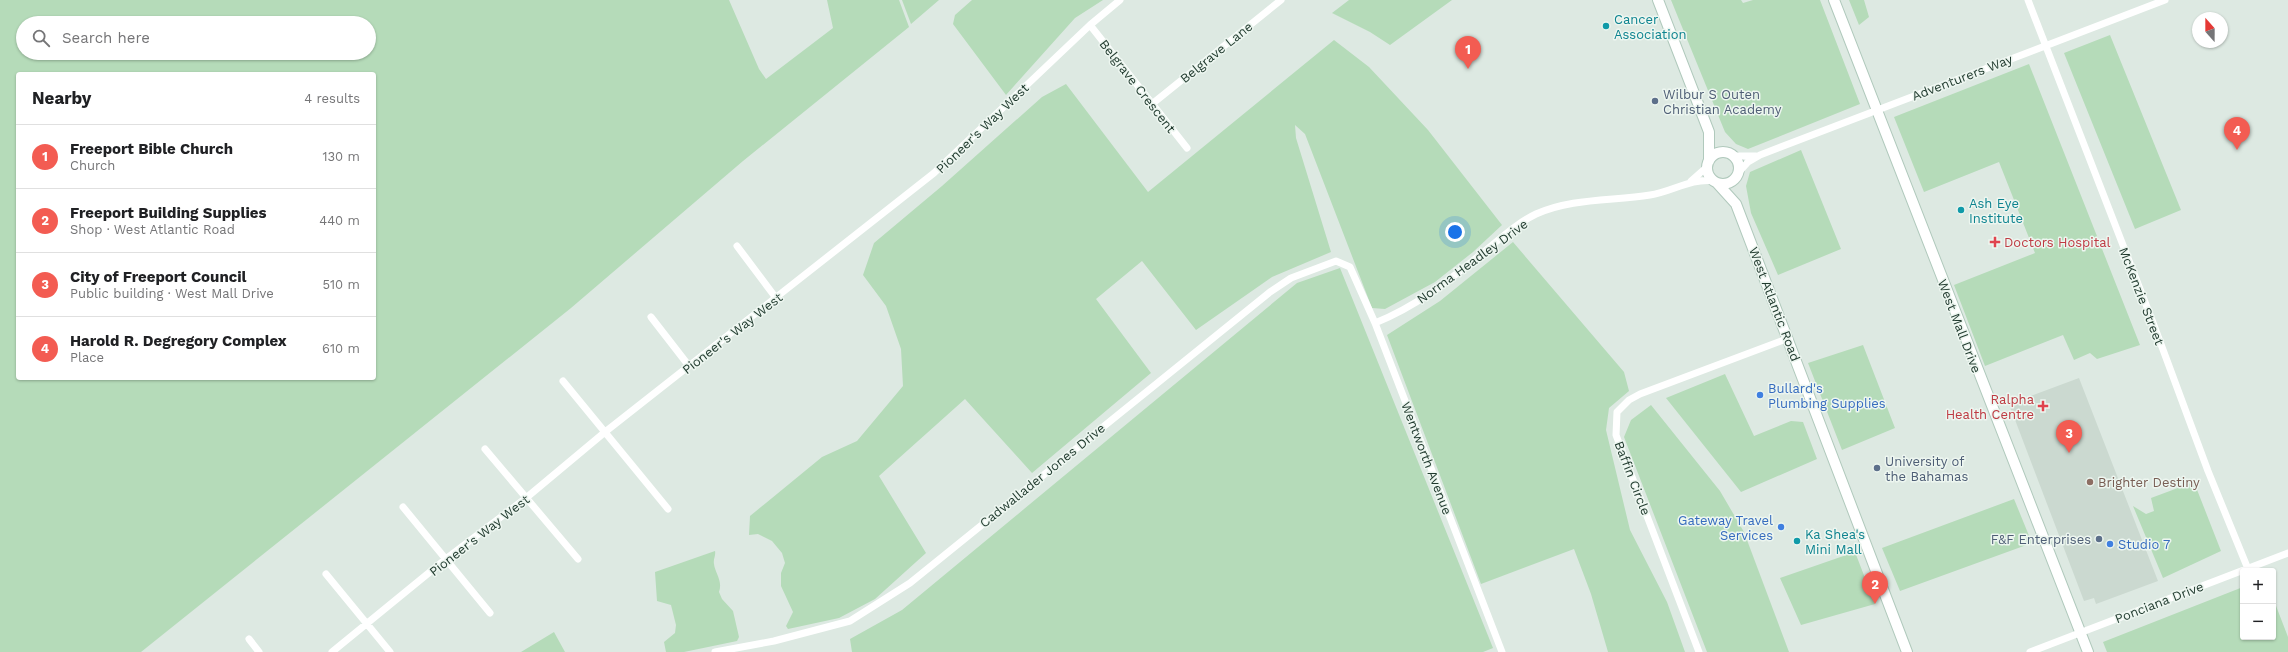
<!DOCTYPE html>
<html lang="en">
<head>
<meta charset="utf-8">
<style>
	:root { --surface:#fff; --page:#f6f6f6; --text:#202124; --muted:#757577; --line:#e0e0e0; --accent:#f35c52 }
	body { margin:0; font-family:"Work Sans",sans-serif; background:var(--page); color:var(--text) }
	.controls { position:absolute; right:12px; bottom:12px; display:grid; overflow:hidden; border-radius:4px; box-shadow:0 1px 3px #0004 }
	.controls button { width:36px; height:36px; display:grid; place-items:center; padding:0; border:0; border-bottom:1px solid var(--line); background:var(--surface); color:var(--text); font:20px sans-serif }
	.compass { position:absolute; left:2192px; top:12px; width:36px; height:36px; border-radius:50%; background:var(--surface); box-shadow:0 1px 3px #0004; rotate:339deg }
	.you { position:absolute; left:1455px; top:232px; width:14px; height:14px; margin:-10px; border:3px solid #fff; border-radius:50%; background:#1a73e8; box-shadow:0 0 0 6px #1a73e833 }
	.badge { display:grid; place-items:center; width:26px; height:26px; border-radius:50%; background:var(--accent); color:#fff; font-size:13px; font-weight:700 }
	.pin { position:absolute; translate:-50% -33px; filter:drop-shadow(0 1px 2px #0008) }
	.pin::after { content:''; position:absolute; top:21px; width:14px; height:12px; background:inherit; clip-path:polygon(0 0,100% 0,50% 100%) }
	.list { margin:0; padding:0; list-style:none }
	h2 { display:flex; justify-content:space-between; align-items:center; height:52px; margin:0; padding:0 16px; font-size:17px }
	h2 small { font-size:13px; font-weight:400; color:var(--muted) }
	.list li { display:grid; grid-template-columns:26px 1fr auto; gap:12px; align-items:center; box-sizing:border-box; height:64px; padding:0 16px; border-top:1px solid var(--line) }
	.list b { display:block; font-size:15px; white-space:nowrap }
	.list p { margin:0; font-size:13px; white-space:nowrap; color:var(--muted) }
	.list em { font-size:13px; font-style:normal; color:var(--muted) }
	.icon { flex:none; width:22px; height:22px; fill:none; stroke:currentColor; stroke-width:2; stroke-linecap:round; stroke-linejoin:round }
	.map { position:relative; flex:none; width:2288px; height:652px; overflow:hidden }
	.search { position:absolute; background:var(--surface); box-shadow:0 1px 3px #0004; left:16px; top:16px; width:360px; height:44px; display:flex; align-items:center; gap:10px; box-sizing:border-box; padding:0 14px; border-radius:22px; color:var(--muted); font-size:15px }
	.panel { position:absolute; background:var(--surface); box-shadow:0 1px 3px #0004; left:16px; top:72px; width:360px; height:308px; border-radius:4px }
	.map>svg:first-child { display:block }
	.built { fill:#cbd9d0 }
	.green { fill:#b5dbb9; fill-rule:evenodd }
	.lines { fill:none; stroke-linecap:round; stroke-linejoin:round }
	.secondary-casing { stroke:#b0c9bc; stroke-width:12 }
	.street { stroke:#fff; stroke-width:7 }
	.secondary { stroke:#fff; stroke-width:10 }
	.culture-dot { fill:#0f9aa8; stroke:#edf6f0; stroke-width:1.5 }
	.service-dot { fill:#5c6f8a; stroke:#edf6f0; stroke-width:1.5 }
	.health-dot { fill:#e0444e; stroke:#edf6f0; stroke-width:1.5 }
	.shop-dot { fill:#3f7fe0; stroke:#edf6f0; stroke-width:1.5 }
	.education-dot { fill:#8d6e63; stroke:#edf6f0; stroke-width:1.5 }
	.labels { text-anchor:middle; stroke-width:3; stroke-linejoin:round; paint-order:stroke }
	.culture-label { font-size:13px; fill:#0d838f; stroke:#edf6f0; text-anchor:start }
	.street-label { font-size:13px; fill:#1f392d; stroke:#edf6f0 }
	.service-label { font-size:13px; fill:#4e5e75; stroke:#edf6f0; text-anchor:start }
	.health-label { font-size:13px; fill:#be3a42; stroke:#edf6f0; text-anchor:start }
	.shop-label { font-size:13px; fill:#366cbe; stroke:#edf6f0; text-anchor:start }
	.education-label { font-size:13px; fill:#785e54; stroke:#edf6f0; text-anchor:start }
</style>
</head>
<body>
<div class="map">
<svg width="2288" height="652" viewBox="0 0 2288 652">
	<rect width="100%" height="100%" fill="#dde9e2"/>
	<path class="built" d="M2079,378L2158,581L2096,604L2094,598L2084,601L2009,404Z"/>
	<path class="green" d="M0,0H729L759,69L766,79L833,28L827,0H899L909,27L743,161L571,308L141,652H0ZM23,23H369V53H23ZM18,74H374V378H18Z
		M902,0H939L911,24Z
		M972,0H1103L1075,18L1006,95L953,24L955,15Z
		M1349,0H1452L1390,45L1370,32L1332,13Z
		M1671,0H1741L1743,3L1753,0H1820L1860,104L1748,149L1736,144L1725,132Z
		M1849,0H1864L1869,17L1859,25Z
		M2110,35L2181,210L2135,229L2064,53Z
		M1334,40L1369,67L1428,130L1502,225L1473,252L1435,282L1385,309L1372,308L1305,134L1295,125L1296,138L1331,252L1272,277L1196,330L1142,261L1096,299L1151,373L1032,473L965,399L879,476L926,553L875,599L839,618L788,629L786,626L793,612L781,586V573L785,563L782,553L772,541L758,534L749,535L750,516L822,457L857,441L903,386L901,349L886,306L863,275L874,243L942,186L1042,97L1066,84L1148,192Z
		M2029,64L2140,345L2097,359L2090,353L2074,360L2063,335L1985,366L1954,285L2035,253L1999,162L1924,192L1894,117Z
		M1801,150L1841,249L1778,275L1751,213L1746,186L1750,172Z
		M1513,242L1624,372L1629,391L1609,408L1606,430L1630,530L1667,602L1685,652H1608L1591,594L1574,549L1481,584L1387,335L1440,301Z
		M1340,268L1493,648L1483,652H852L850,639L902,610L1297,283Z
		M1863,345L1895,428L1842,450L1808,363Z
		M1725,374L1754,436L1791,421L1803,422L1817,459L1741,492L1666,398Z
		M1651,405L1720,491L1744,532L1789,652H1707L1624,437L1631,420Z
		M2194,482L2221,551L2163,578L2133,506L2146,514L2154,511L2151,498Z
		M2014,499L2032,543L1900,591L1882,548Z
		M715,551C716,556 713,559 714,564C715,573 723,581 719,592L722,599L733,611L739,637L737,641L684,652H666L664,642L675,633L676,625L671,605L657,601L655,572Z
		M1855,552L1875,604L1801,625L1780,578Z
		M2243,587V637H2273V598L2288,637V652H2107L2103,642Z
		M554,632L565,652H521Z"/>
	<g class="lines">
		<g class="secondary-casing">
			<path id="secondary" d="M1658,0L1709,132V161
				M1834,0L2088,652
				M1707 168a16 16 0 1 1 32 0a16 16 0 1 1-32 0Z
				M1717,183L1736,204L1907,652"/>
		</g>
		<path class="street" d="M2028,0L2152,320L2208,471L2248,569
			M1090,25L1187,148
			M1152,104L1281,0
			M1733,156H1756
			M1739,172L1748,162L1760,155L2165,0
			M1691,181L1708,166
			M737,246L776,298
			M651,317L689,366
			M1375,323C1415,307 1447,282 1480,255C1498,241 1515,224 1536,214C1571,198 1612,201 1650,195C1672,192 1690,178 1714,181
			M563,381L668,509
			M485,449L578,559
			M403,507L490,613
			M326,574L390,652
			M249,639L259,652
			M332,652L447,558L526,498L605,432L934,173L1090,25L1120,0
			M715,652L774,641L850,621L910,583L1270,292L1291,278L1336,261L1350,267L1375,323L1502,652
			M1699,652L1616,435L1617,412L1629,400L1640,394L1789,338
			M2030,652L2288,553"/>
		<use href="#secondary" class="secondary"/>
	</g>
	<g class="culture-dot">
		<circle cx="1606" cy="26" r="4"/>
		<circle cx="1961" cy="210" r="4"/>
		<circle cx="1797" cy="541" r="4"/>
	</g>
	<g class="service-dot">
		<circle cx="1655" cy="101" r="4"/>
		<circle cx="1877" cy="468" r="4"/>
		<circle cx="2099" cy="539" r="4"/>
	</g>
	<g class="health-dot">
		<path d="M1993 236h4v4h4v4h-4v4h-4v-4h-4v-4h4z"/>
		<path d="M2041 400h4v4h4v4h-4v4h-4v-4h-4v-4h4z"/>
	</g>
	<g class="shop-dot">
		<circle cx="1760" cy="395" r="4"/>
		<circle cx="1781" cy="527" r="4"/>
		<circle cx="2110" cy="544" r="4"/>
	</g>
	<circle class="education-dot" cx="2090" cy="482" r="4"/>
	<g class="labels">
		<g class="culture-label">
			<text x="1614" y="24">Cancer<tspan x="1614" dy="15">Association</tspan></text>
			<text x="1969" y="208">Ash Eye<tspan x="1969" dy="15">Institute</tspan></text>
			<text x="1805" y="539">Ka Shea's<tspan x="1805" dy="15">Mini Mall</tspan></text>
		</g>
		<g class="street-label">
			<text transform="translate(1216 52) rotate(-39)" y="5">Belgrave Lane</text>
			<text transform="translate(1962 77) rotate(-21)" y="5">Adventurers Way</text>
			<text transform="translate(1138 86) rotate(52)" y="5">Belgrave Crescent</text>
			<text transform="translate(982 128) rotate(-44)" y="5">Pioneer's Way West</text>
			<text transform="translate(1472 261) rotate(-36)" y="5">Norma Headley Drive</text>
			<text transform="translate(2142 296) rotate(69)" y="5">McKenzie Street</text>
			<text transform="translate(1775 304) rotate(69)" y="5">West Atlantic Road</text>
			<text transform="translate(1960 326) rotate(69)" y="5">West Mall Drive</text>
			<text transform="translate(732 333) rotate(-38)" y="5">Pioneer's Way West</text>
			<text transform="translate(1427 458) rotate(69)" y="5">Wentworth Avenue</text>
			<text transform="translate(1042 475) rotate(-39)" y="5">Cadwallader Jones Drive</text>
			<text transform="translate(1633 478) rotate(69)" y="5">Baffin Circle</text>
			<text transform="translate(479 535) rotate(-38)" y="5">Pioneer's Way West</text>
			<text transform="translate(2159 602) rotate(-21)" y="5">Ponciana Drive</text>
		</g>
		<g class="service-label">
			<text x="1663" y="99">Wilbur S Outen<tspan x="1663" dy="15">Christian Academy</tspan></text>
			<text x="1885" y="466">University of<tspan x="1885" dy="15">the Bahamas</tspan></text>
			<text x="2091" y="544" text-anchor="end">F&amp;F Enterprises</text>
		</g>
		<g class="health-label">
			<text x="2004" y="247">Doctors Hospital</text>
			<text x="2034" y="404" text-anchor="end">Ralpha<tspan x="2034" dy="15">Health Centre</tspan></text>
		</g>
		<g class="shop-label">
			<text x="1768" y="393">Bullard's<tspan x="1768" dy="15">Plumbing Supplies</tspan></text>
			<text x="1773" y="525" text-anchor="end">Gateway Travel<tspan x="1773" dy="15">Services</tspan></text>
			<text x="2118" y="549">Studio 7</text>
		</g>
		<g class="education-label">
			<text x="2098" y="487">Brighter Destiny</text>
		</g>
	</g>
</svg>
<div class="controls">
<button>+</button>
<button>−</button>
</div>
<svg class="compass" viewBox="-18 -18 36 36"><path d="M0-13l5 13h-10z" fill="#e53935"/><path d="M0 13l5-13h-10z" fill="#757577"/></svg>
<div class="you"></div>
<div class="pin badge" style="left:1468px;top:69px">1</div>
<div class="pin badge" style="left:1875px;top:604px">2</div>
<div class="pin badge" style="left:2069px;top:453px">3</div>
<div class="pin badge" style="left:2237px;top:150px">4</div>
<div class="search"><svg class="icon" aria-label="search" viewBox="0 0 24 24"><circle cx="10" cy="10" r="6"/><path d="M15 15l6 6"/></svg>Search here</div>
<section class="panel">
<h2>Nearby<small>4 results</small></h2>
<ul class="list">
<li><span class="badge">1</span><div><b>Freeport Bible Church</b><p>Church</p></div><em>130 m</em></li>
<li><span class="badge">2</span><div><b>Freeport Building Supplies</b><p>Shop · West Atlantic Road</p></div><em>440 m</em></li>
<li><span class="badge">3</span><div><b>City of Freeport Council</b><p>Public building · West Mall Drive</p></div><em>510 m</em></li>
<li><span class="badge">4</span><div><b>Harold R. Degregory Complex</b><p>Place</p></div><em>610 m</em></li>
</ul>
</section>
</div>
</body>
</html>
